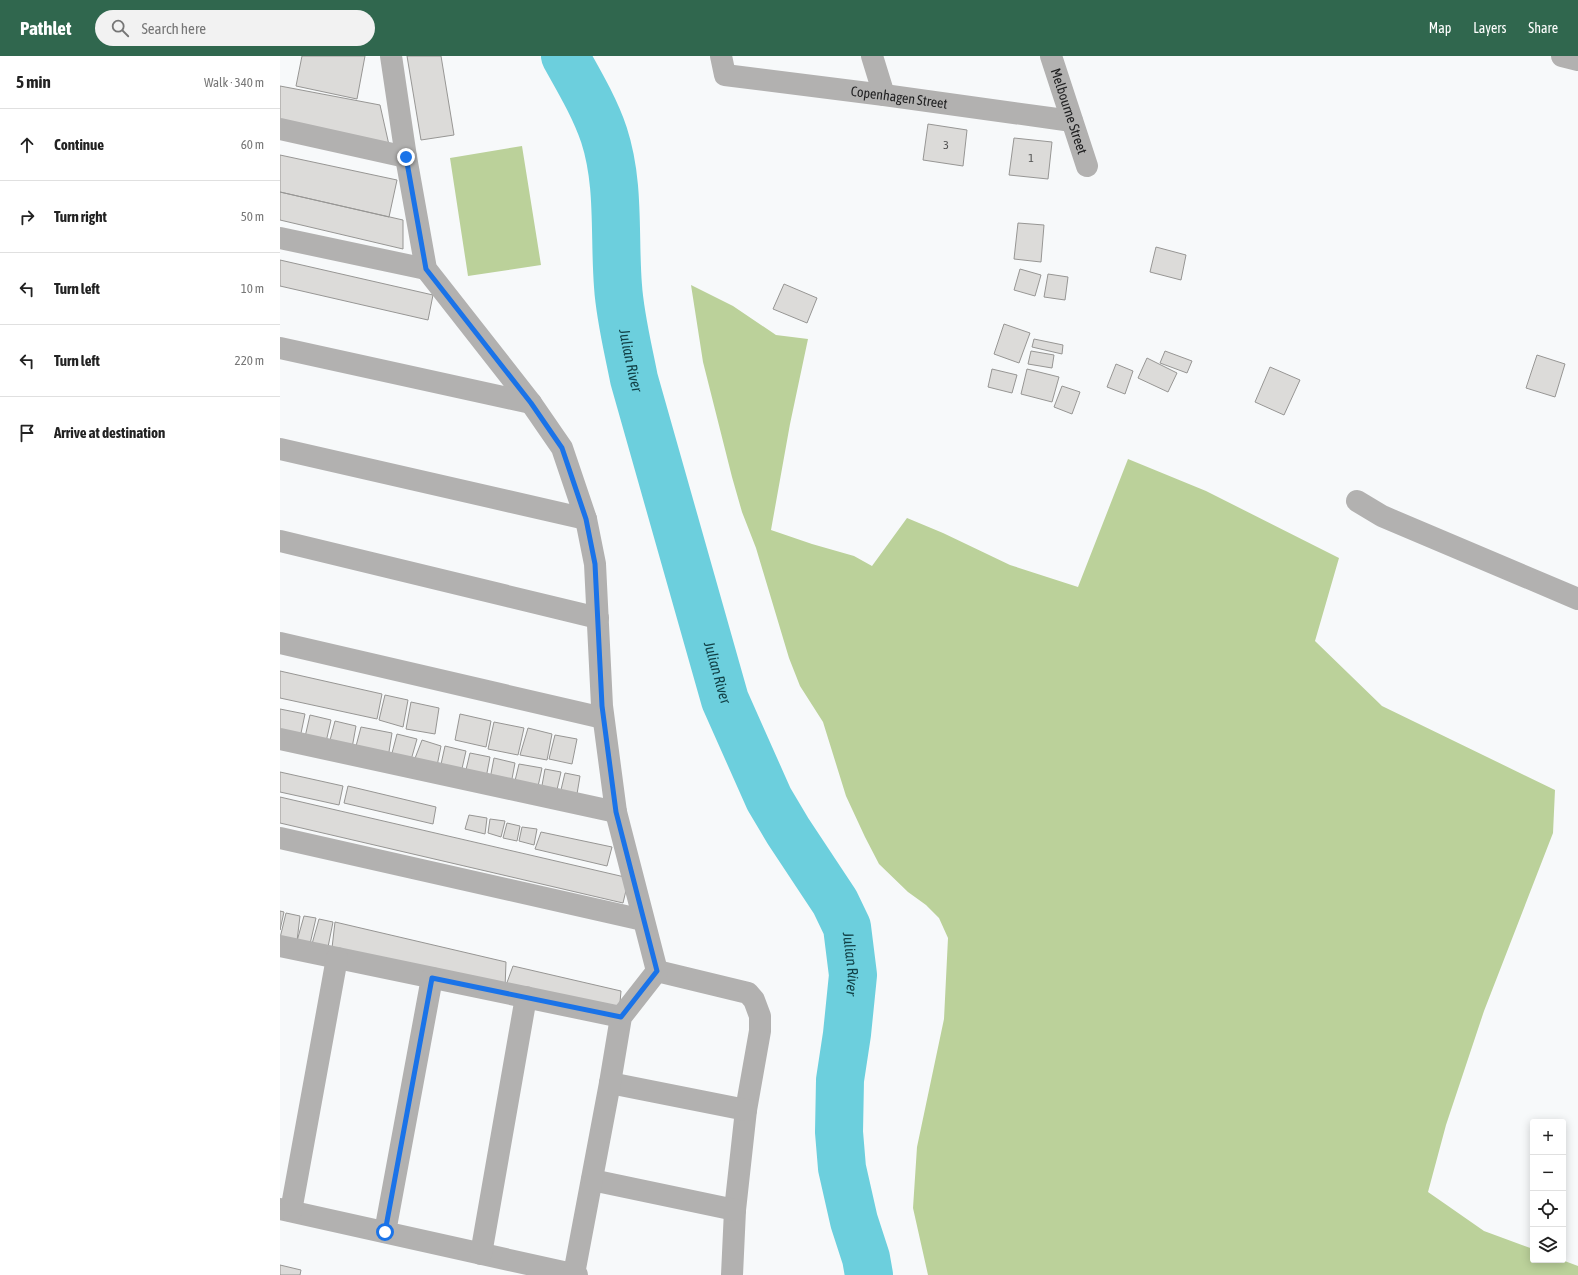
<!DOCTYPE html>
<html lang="en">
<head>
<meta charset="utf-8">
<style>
	:root { --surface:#fff; --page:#f2f2f2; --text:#222; --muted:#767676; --line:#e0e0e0; --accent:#30674e }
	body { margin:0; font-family:"Asap Condensed",sans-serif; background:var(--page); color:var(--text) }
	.controls { position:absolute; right:12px; bottom:12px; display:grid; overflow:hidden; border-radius:4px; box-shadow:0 2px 10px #0003 }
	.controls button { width:36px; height:36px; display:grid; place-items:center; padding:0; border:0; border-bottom:1px solid var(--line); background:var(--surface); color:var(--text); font:20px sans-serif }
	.stop { position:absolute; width:12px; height:12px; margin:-9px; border:3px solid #1a73e8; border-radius:50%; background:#fff }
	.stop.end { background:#1a73e8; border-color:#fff; box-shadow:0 1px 4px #0008 }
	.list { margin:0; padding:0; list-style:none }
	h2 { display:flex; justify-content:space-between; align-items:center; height:52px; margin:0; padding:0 16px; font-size:17px }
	h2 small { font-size:13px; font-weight:400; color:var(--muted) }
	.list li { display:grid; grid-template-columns:26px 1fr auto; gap:12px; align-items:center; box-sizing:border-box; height:72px; padding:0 16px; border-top:1px solid var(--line) }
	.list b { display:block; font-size:15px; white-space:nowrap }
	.list em { font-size:13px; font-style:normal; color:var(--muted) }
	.icon { flex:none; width:22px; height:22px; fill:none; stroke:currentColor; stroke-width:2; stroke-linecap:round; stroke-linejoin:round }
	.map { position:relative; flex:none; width:1298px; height:1219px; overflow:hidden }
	header { display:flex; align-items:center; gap:24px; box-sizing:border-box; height:56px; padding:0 20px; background:var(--accent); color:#fff }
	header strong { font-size:19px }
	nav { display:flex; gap:22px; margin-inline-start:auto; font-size:14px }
	.search { width:280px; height:36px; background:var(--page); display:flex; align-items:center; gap:10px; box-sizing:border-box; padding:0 14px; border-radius:22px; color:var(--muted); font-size:15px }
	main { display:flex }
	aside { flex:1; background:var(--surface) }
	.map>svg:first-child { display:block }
	.green { fill:#bbd19a }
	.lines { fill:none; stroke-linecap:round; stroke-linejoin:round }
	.river { stroke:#6ccfdd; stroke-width:48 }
	.building { fill:#dcdbd9; stroke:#979694 }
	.street { stroke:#b2b1b0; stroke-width:22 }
	.route { stroke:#1a73e8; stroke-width:5 }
	.labels { text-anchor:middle; stroke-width:4; stroke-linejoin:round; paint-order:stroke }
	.number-label { font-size:12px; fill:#505050 }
	.street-label { font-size:14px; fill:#212122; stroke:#f7f9fa }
	.water-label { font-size:15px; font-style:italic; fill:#114046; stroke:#f7f9fa }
</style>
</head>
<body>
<header>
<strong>Pathlet</strong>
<div class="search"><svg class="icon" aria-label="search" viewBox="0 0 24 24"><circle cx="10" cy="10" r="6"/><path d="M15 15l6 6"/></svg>Search here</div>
<nav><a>Map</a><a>Layers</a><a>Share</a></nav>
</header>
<main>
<aside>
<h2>5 min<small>Walk · 340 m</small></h2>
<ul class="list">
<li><svg class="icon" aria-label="ahead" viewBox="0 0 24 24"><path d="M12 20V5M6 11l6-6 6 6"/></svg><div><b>Continue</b></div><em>60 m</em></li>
<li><svg class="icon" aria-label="right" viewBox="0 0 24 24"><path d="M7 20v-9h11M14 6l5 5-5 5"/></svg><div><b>Turn right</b></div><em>50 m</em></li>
<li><svg class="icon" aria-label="left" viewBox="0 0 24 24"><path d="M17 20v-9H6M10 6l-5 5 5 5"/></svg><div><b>Turn left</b></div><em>10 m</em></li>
<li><svg class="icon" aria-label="left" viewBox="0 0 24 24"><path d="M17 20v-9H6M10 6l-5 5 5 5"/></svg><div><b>Turn left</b></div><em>220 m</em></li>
<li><svg class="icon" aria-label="arrive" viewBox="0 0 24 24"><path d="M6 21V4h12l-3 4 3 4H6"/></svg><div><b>Arrive at destination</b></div></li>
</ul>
</aside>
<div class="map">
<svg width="1298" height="1219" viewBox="0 0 1298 1219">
	<rect width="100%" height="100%" fill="#f7f9fa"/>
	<path class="green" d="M242,90L261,209L188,220L170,102Z
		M411,229L453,250L496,279L528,283L510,368L491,474L532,488L574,500L592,510L627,462L663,477L730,509L798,531L848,403L926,435L1059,502L1035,585L1102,650L1275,734L1273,777L1204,955L1166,1069L1148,1136L1204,1175L1253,1193V1204H1282L1298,1210V1219H648L633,1152L637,1091L664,963L668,882L659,862L646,849L628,836L599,808L585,781L566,740L543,666L520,630L509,602L476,492L462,456L452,421L423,306Z"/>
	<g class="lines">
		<path class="river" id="s1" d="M285,0C299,25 315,52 324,79C340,128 334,180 338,230C340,261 348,292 354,323L445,644L489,743L508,775L555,846L567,871L573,919L567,978L560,1024L559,1076L562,1112L574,1165L586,1202L589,1219"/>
	</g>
	<path class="building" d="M22,0H85L77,43L16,30Z
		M127,0H161L174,79L141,84Z
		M0,30L100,49L109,89L0,68Z
		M648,68L687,74L683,110L643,104Z
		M734,82L772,86L768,123L729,119Z
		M0,99L117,124L109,161L0,136Z
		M0,136L123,164V193L0,164Z
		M738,167L764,169L761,206L734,203Z
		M876,191L906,199L901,224L870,216Z
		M0,204L153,239L148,264L0,230Z
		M740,213L761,219L755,240L734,234Z
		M768,218L788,221L785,244L764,241Z
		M504,228L537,242L527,267L493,253Z
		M724,268L750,277L739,307L714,298Z
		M754,283L783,289L782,298L752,291Z
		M751,295L774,299L772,312L748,308Z
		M885,295L912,305L907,317L880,307Z
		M1257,299L1285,308L1275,341L1246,332Z
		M867,302L897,317L888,336L858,322Z
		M836,308L853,315L845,338L827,331Z
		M990,311L1020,324L1004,359L975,346Z
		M712,313L737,319L732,337L708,331Z
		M747,313L779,321L772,346L741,338Z
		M782,330L800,336L792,358L774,351Z
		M0,615L102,638L97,663L0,642Z
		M105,639L128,644L123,671L99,664Z
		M131,646L159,652L155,678L126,673Z
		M0,653L25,658L20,682L0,677Z
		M180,658L211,665L206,691L175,684Z
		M30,659L51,664L46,686L25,681Z
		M55,665L76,670L72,692L49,688Z
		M214,666L244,672L238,699L208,693Z
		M81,671L112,677L108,702L75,694Z
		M248,672L272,678L267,704L240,699Z
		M117,678L137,683L131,704L111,701Z
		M275,679L297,683L292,708L269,703Z
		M142,684L161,690L157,710L134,705Z
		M165,690L186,695L181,717L160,713Z
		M190,697L210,701L206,722L185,718Z
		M214,702L235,707L231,728L210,723Z
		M239,708L262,712L257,735L234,729Z
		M265,713L281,716L276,738L261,735Z
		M0,716L63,730L59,749L0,736Z
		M285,717L300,720L296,744L280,738Z
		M68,730L156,751L153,768L64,747Z
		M0,741L349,822L343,847L0,767Z
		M189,759L207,762L205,778L185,773Z
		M210,763L225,765L221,781L208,777Z
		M227,767L240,770L237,785L223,782Z
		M242,771L257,773L254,789L239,785Z
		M261,776L332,791L327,810L255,793Z
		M0,855L4,856L0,874Z
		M6,857L20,860L17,885L0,882Z
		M24,860L36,862L30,888L17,885Z
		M39,863L53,866L48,891L32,888Z
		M55,866L226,906L225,932L52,892Z
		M233,910L341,935L339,958L225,932Z
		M0,1209L21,1214L20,1219H0Z"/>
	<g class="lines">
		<g class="street">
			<path d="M111,0L126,101L146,213L251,347L282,392L306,463L315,508L322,650L336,756L377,915"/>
			<path id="s2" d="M441,0L445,19L604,39L792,65"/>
			<path d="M592,0L604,39"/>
			<path id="s3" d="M771,0L807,110"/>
			<path d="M1282,0L1298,4"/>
			<path d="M0,73L126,101"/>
			<path d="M0,182L146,213"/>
			<path d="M0,292L251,347"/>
			<path d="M0,393L306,463"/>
			<path d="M1077,445L1102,460L1298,543"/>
			<path d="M0,485L318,562"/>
			<path d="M0,587L323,662"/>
			<path d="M0,683L336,756"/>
			<path d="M0,782L363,864"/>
			<path d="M0,890L341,961"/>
			<path d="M377,915L468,937L474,944L480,960V975L466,1054L455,1154L452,1219"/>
			<path d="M330,1027L466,1054"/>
			<path d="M312,1124L455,1154"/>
			<path d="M0,1153L297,1219"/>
			<path d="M11,1155L57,902"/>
			<path d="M105,1176L152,922"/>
			<path d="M201,1198L246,941"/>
			<path d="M294,1218L330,1027L341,961L377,915"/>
		</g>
	</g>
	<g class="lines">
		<path class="route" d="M105,1176L152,922L341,961L377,915L336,756L322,650L315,508L306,463L282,392L251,347L146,213L126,101"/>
	</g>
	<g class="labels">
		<g class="number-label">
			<text x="666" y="93">3</text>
			<text x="751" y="106">1</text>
		</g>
		<g class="street-label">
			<text dy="5" stroke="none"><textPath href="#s2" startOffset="195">Copenhagen Street</textPath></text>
			<text dy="5" stroke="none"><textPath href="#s3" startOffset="58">Melbourne Street</textPath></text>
		</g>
		<g class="water-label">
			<text dy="5" stroke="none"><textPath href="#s1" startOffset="316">Julian River</textPath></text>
			<text dy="5" stroke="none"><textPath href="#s1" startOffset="640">Julian River</textPath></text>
			<text dy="5" stroke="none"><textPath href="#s1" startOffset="964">Julian River</textPath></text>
		</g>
	</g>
</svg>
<div class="controls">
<button>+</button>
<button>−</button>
<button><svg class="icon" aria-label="locate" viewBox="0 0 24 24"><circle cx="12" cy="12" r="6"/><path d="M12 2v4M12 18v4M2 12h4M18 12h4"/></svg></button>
<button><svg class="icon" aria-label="layers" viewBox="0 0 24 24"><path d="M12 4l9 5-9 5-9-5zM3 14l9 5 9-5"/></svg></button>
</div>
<div class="stop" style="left:105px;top:1176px"></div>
<div class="stop end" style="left:126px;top:101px"></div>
</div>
</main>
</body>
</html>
